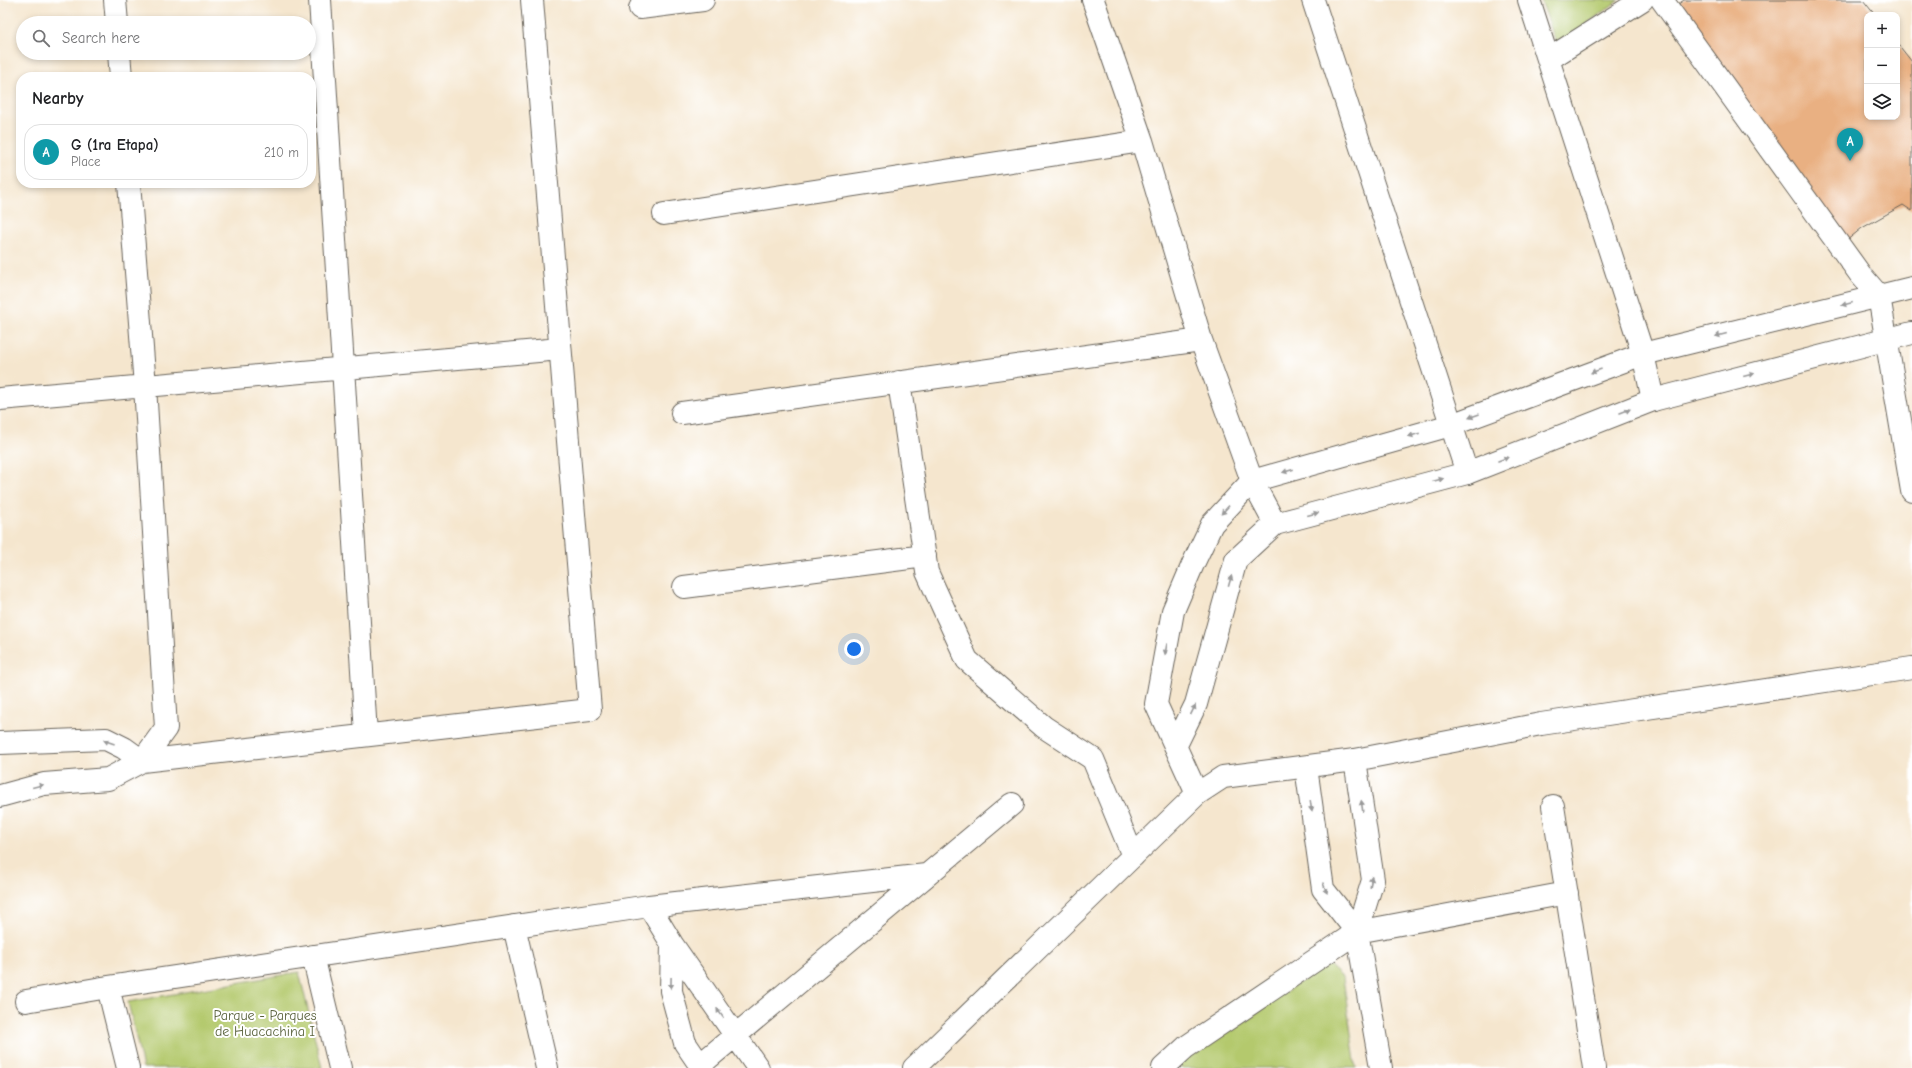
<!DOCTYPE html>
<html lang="en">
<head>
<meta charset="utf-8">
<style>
	:root { --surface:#fff; --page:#f2f2f2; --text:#202124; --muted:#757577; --line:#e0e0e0; --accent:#111827 }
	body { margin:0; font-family:"Comic Neue",sans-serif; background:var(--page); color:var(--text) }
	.controls { position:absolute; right:12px; top:12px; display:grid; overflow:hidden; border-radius:8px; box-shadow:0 2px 6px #0003 }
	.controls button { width:36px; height:36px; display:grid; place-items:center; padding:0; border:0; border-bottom:1px solid var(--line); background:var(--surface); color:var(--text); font:20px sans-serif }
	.you { position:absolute; left:854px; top:649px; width:14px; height:14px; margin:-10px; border:3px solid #fff; border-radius:50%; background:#1a73e8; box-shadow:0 0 0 6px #1a73e833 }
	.badge { display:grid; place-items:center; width:26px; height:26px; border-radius:50%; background:var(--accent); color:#fff; font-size:13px; font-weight:700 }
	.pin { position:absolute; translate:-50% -33px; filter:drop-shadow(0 1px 2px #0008) }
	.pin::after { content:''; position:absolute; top:21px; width:14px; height:12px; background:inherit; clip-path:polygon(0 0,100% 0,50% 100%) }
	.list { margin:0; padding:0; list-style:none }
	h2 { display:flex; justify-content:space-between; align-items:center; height:52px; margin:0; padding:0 16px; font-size:17px }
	h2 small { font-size:13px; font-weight:400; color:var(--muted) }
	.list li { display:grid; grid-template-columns:26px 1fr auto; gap:12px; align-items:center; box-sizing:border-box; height:56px; margin:0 8px 8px; padding:0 8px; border:1px solid var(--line); border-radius:16px }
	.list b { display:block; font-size:15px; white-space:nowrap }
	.list p { margin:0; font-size:13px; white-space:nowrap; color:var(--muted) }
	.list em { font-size:13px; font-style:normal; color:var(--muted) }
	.icon { flex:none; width:22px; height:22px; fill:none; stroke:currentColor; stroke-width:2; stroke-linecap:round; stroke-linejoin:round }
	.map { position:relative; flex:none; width:1912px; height:1068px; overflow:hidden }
	.search { position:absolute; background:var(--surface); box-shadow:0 2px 6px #0003; left:16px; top:16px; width:300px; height:44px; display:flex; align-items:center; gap:10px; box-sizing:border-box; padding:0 14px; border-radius:22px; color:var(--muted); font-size:15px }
	.panel { position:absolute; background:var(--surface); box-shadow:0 2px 6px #0003; left:16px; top:72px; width:300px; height:116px; border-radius:16px }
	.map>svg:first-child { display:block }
	.green { fill:#b4c96d; stroke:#687244 }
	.building { fill:#e9b082 }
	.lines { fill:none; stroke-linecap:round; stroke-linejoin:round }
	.minor-casing { stroke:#68635a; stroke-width:24 }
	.tertiary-casing { stroke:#68635a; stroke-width:24 }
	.minor { stroke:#fff; stroke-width:22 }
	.tertiary { stroke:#fff; stroke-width:22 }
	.oneway { fill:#999 }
	.labels { text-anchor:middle; stroke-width:4; stroke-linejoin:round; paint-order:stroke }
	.park-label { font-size:14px; fill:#59613c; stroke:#fff }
</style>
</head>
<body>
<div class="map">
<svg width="1912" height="1068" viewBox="0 0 1912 1068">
	<rect width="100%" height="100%" fill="#fff"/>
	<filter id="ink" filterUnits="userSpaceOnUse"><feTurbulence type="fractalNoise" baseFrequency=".025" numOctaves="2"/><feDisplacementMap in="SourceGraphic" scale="8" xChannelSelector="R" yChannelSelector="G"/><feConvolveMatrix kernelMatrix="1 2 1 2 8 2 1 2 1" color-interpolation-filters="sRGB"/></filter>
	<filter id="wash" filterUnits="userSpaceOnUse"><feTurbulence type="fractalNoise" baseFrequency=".012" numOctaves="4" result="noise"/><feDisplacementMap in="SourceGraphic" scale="16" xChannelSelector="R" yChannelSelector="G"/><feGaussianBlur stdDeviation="0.9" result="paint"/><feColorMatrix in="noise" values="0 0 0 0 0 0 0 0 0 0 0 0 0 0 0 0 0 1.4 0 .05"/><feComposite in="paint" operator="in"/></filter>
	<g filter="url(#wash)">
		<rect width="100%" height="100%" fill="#f5e6ce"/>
		<path class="green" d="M1541,0H1619L1557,46Z
			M1328,964L1343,978L1356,1068H1180L1179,1061Z
			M299,972L322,1068H143L128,1002Z"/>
		<g id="blocks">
			<path class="building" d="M1684,0H1863L1875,15H1867V117H1897V43L1912,62V211L1903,205L1862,228L1846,241L1674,7Z"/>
		</g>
	</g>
	<g filter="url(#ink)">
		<use href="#blocks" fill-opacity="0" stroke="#68635a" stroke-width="1"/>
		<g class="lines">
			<g class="minor-casing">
				<path id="minor" d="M115,0L117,23
					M320,0L366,734
					M1093,0L1142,141L1201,340L1252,481L1275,524
					M1313,0L1467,473
					M1529,0L1643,354L1653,400
					M1662,0L1860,274L1879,296L1912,491
					M640,8L703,0
					M119,53L121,77
					M1549,59L1642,0
					M129,183L145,386L166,728L142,761
					M664,214L1142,141
					M899,382L927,572L967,660L1044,727L1093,759L1133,856
					M0,399L560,349
					M682,413L1201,340
					M684,587L925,556
					M0,743L106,739L124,748L142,761
					M1355,760L1373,880L1357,932L1381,1068
					M1306,767L1323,889L1357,932
					M0,796L44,784L108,779L142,761L590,710L532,0
					M1553,806L1594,1068
					M649,906L926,875
					M514,926L547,1068
					M672,944L671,991L685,1043L702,1068
					M313,956L340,1068
					M108,987L128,1068
					M26,1001L108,987L649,906L672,944L758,1068
					M700,1065L1012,804
					M1163,1068L1186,1047L1357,932L1567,893"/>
			</g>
			<g class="tertiary-casing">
				<path id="tertiary" d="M1176,745L1196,704L1236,560L1275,524L1467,473L1653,400L1912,333
					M1197,794L1156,704L1173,611L1193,564L1212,524L1252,481L1451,425L1643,354L1912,288
					M914,1068L1197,794L1223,777L1355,760L1541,724L1912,668"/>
			</g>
			<use href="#minor" class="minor"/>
			<use href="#tertiary" class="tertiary"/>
		</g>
		<defs><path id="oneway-solid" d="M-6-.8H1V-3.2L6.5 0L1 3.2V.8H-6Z"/></defs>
		<g class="oneway">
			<use href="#oneway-solid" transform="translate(1847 304) rotate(166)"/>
			<use href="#oneway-solid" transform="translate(1721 335) rotate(166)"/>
			<use href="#oneway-solid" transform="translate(1596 371) rotate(160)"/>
			<use href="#oneway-solid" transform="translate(1749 375) rotate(-15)"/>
			<use href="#oneway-solid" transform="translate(1625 411) rotate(-21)"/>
			<use href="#oneway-solid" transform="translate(1474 416) rotate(160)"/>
			<use href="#oneway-solid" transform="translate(1414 435) rotate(164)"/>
			<use href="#oneway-solid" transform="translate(1503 459) rotate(-21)"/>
			<use href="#oneway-solid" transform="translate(1288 471) rotate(164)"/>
			<use href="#oneway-solid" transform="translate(1438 480) rotate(-15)"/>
			<use href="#oneway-solid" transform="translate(1225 510) rotate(133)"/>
			<use href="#oneway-solid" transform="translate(1313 514) rotate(-15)"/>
			<use href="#oneway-solid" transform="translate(1230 581) rotate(-74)"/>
			<use href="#oneway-solid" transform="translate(1166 649) rotate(100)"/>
			<use href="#oneway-solid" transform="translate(1193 710) rotate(-64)"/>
			<use href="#oneway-solid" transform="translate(109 742) rotate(-160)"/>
			<use href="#oneway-solid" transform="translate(38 786) rotate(-14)"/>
			<use href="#oneway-solid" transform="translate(1311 806) rotate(82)"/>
			<use href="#oneway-solid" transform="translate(1362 806) rotate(-98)"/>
			<use href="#oneway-solid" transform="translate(1371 882) rotate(-82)"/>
			<use href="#oneway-solid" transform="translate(1325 888) rotate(67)"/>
			<use href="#oneway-solid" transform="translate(671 983) rotate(91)"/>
			<use href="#oneway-solid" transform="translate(720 1013) rotate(-125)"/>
		</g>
	</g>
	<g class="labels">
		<g class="park-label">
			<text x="265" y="1020">Parque - Parques<tspan x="265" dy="16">de Huacachina I</tspan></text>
		</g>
	</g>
</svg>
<div class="controls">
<button>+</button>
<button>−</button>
<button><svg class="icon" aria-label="layers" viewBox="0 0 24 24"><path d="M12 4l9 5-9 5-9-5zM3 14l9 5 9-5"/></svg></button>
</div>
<div class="you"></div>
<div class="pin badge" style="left:1850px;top:161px;background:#0f9aa8">A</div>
<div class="search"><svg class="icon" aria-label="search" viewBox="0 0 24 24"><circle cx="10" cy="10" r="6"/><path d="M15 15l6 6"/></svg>Search here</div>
<section class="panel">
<h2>Nearby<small></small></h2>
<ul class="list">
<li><span class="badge" style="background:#0f9aa8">A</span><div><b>G (1ra Etapa)</b><p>Place</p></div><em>210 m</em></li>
</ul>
</section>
</div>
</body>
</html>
